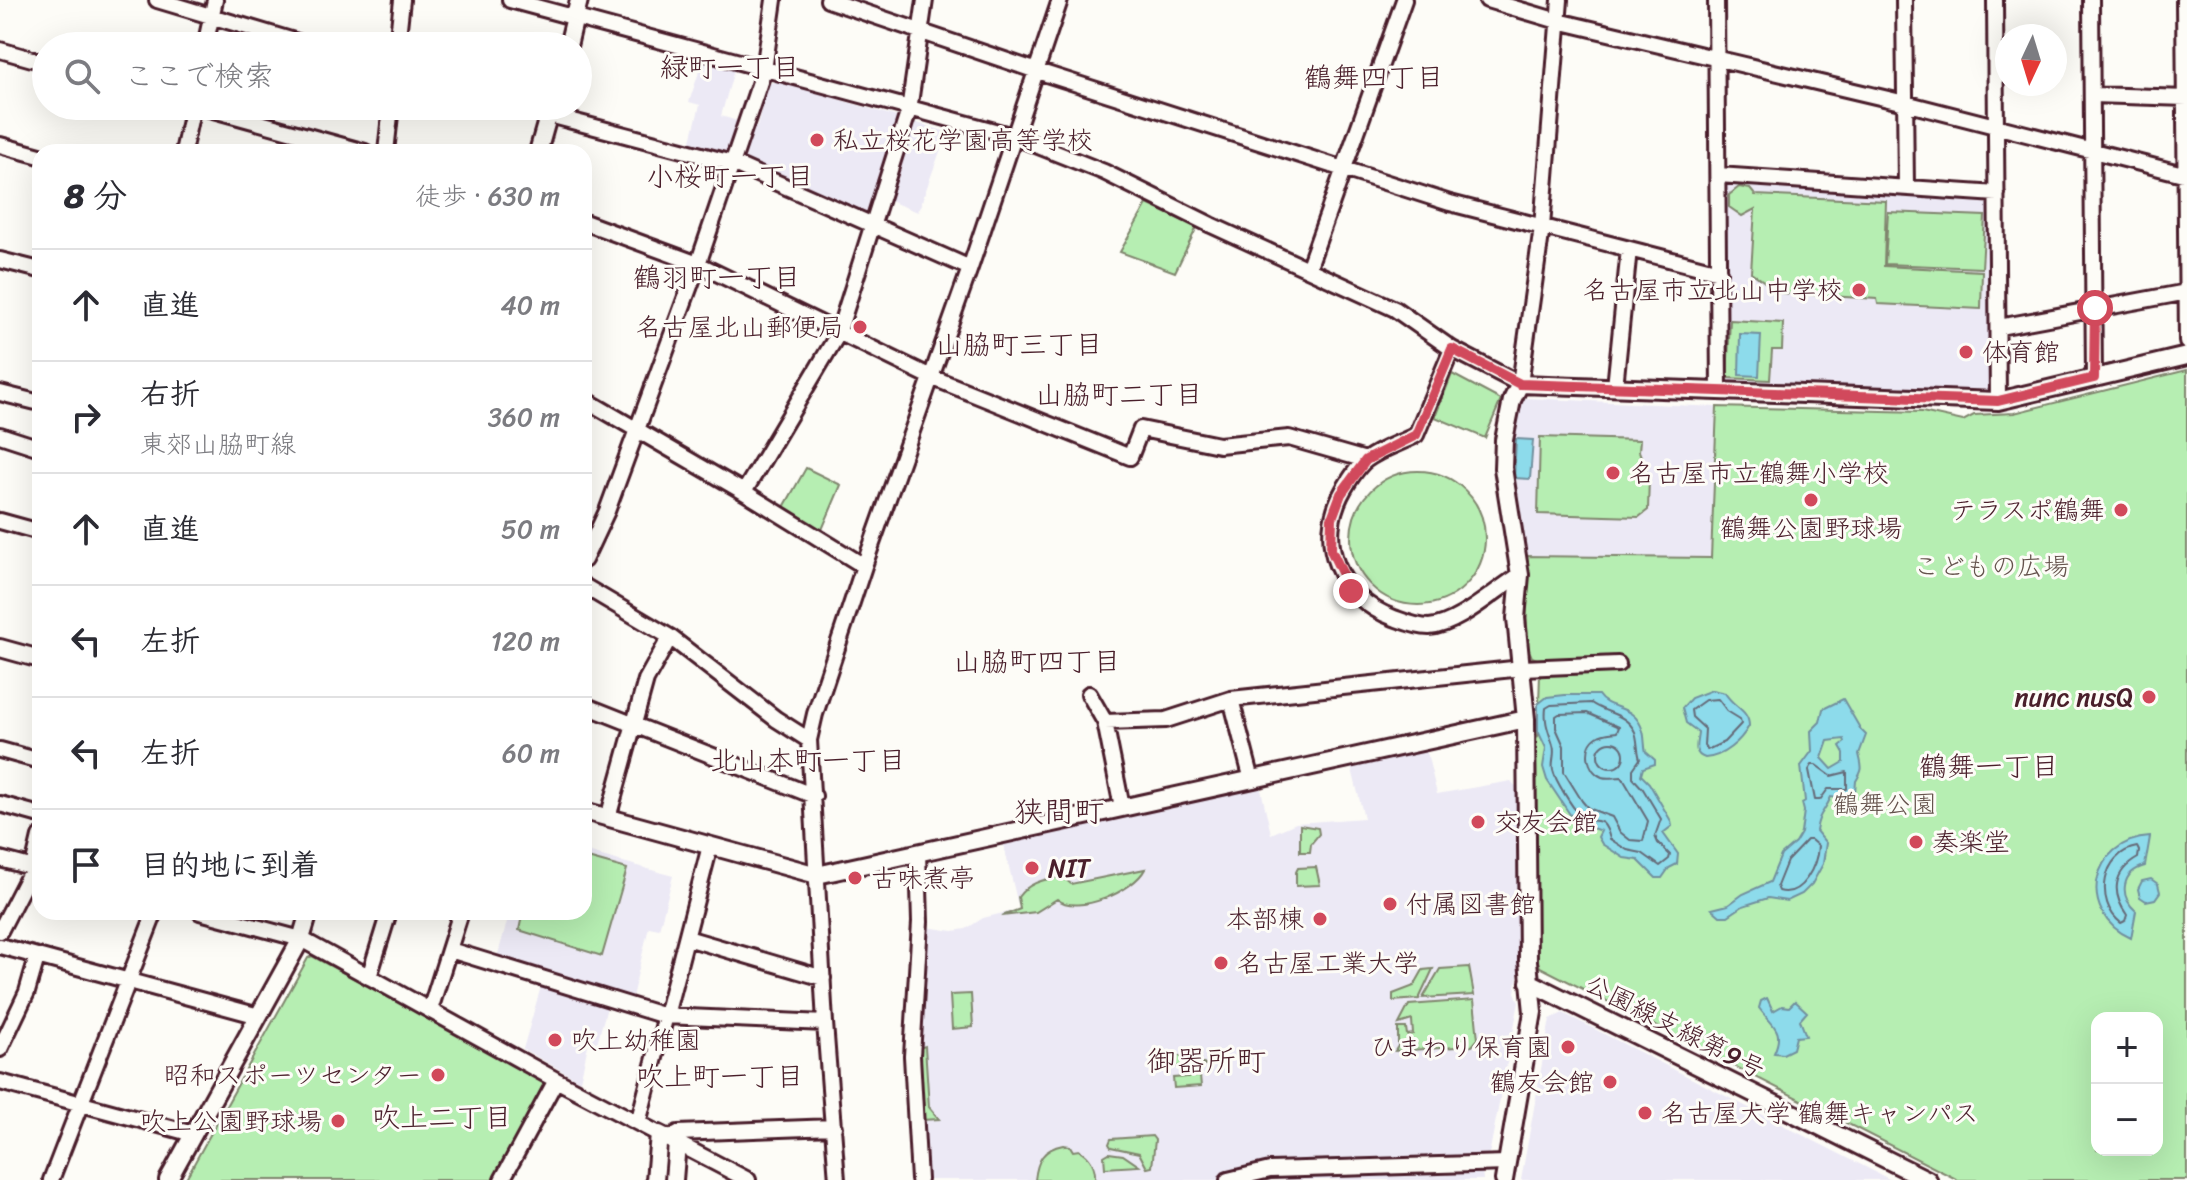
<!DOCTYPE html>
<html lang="ja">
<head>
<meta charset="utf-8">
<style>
	:root { --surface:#fff; --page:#f7f7f7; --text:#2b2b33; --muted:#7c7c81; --line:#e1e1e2 }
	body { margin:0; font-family:Sriracha,"Klee One",sans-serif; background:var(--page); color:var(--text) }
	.controls { position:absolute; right:24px; bottom:24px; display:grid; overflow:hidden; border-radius:16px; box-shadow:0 8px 32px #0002 }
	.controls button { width:72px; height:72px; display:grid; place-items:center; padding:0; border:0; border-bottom:2px solid var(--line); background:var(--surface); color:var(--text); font:40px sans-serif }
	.compass { position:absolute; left:1995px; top:24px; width:72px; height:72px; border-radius:50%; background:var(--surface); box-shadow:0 8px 32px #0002; rotate:184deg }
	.stop { position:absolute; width:24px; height:24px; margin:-18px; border:6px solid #d1495b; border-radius:50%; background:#fff }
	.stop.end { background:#d1495b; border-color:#fff; box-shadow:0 2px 8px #0008 }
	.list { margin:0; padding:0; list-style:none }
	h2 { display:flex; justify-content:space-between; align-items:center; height:104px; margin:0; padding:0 32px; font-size:34px }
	h2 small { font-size:26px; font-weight:400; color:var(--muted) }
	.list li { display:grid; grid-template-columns:52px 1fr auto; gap:24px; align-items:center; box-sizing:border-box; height:112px; padding:0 32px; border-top:2px solid var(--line) }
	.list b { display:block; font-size:30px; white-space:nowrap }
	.list p { margin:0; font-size:26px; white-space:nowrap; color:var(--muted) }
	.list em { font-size:26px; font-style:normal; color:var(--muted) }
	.icon { flex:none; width:44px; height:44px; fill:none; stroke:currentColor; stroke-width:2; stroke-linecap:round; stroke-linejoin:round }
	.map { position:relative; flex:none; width:2187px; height:1180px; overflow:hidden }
	.search { position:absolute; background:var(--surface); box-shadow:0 8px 32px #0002; left:32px; top:32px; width:560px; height:88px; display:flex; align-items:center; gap:20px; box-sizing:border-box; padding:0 28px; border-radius:44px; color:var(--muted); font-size:30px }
	.panel { position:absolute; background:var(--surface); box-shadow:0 8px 32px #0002; left:32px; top:144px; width:560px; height:776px; border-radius:24px }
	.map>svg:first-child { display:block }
	.built { fill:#ece9f5 }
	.green { fill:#b6eeb2; stroke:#80866e; stroke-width:2; fill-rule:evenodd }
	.water { fill:#8ddbeb; stroke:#72909e; stroke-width:2; fill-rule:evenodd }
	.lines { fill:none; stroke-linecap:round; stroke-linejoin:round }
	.shore { stroke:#656a78; stroke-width:2 }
	.minor-casing { stroke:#4a1f2b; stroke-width:20 }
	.tertiary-casing { stroke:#4a1f2b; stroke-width:22 }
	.minor { stroke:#fdfcf7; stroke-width:14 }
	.tertiary { stroke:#fdfcf7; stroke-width:16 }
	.route { stroke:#d1495b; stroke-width:10 }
	.poi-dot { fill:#d1495b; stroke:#fdfcf7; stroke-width:3 }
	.labels { text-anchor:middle; stroke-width:6; stroke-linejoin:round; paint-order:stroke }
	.poi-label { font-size:26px; fill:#4a1f2b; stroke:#fdfcf7; text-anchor:start }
	.park-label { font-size:26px; fill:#65534d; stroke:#fdfcf7 }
	.street-label { font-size:26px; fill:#4a1f2b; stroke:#fdfcf7 }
	.neighbourhood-label { font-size:28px; fill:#4a1f2b; stroke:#fdfcf7 }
	.quarter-label { font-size:30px; fill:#4a1f2b; stroke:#fdfcf7 }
</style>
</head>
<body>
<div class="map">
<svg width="2187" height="1180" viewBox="0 0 2187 1180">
	<rect width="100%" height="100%" fill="#fdfcf7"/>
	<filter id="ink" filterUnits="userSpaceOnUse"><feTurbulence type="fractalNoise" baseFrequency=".0125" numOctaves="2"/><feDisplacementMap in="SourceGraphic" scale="16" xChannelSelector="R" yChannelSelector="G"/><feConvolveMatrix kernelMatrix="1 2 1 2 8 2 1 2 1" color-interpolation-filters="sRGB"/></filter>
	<g filter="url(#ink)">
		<path class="built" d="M703,60L734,70L721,116L757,127L767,84L778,81L947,132L918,212L879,197L872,219L689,148L700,105L689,102Z
			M1726,184L1992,198L1993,390L1725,383Z
			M1526,398L1717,407L1711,559L1524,556L1510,463L1513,433L1522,400Z
			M1426,749L1437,794L1511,781L1520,791L1522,917L1520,965L1515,992L1519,1002L1490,1150L1482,1170L1483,1180H924L915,1055L926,927L953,931L966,929L983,918L1019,909L1003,842L1260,785L1271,834L1296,823L1364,818L1351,765Z
			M584,851L673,876L659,929L649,927L632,997L497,958L508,918L502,916L503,912H584Z
			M542,983L608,1004L597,1043L589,1041L580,1081L523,1049Z
			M1563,1013L1824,1146L1891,1180H1521L1550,1019Z"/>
		<path class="green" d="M1739,187L1750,189L1755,195L1886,201L1884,266L1982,271L1981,309L1878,304L1877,299L1780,293L1751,272L1755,209L1742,216L1729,207V195Z
			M1147,204L1197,227L1175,272L1120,252Z
			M1888,212L1985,216L1982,268L1885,264Z
			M1730,320L1783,323L1782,350H1772L1770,380L1727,378Z
			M2187,370V1180H1958L1540,967L1537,960L1536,739L1538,736L1540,673L1537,659L1532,657L1528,648L1524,556L1711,558L1717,407L1922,412L1963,421L1974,415L2014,413ZM2097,1018H2157V1150H2097Z
			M1452,374L1501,400L1485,438L1435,417Z
			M1540,437L1640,440L1639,451L1649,478L1648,510L1639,517L1538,514Z
			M806,468L841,485L821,532L783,509Z
			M1351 538a67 67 0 1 1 134 0a67 67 0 1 1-134 0Z
			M1300,825L1318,828L1319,834L1311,844L1310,852H1300Z
			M584,857L627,869L602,956L519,930L522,916L513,913L584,912Z
			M1316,867L1320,885L1296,886V872L1298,868Z
			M1145,869C1134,891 1077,916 1057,899L1036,912L1002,916L1020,909L1018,897C1028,883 1046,878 1063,877L1071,884Z
			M312,956L545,1081L547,1085L495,1180H185L308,958Z
			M1469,967L1474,995L1423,998L1440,969Z
			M1433,969L1419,999L1393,1001V994L1414,986L1423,970Z
			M971,994L973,1027L952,1029L950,995Z
			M1474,1000L1478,1039L1472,1046L1395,1051L1398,1046V1028H1406L1407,1035L1413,1034L1412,1020L1399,1024L1409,1005Z
			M925,1046L929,1107L939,1119L921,1120L916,1049Z
			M1170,1053L1206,1065L1171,1067Z
			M1200,1076L1201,1086L1174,1088L1173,1078Z
			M1152,1136L1155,1140L1152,1167L1147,1168L1139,1153L1111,1147L1109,1144L1111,1139Z
			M1063,1145L1070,1146L1073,1151L1079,1150C1091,1157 1096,1166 1095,1180H1035C1037,1160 1043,1149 1063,1145Z
			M1109,1153L1123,1155L1139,1166L1105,1168L1104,1156Z"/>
		<path class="water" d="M1740,334L1761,335L1759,376L1739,375Z
			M1516,439L1533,440L1530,479L1514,478Z
			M1712,690L1725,693C1733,707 1749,710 1749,726C1741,741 1723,757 1705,758C1691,754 1698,741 1698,732L1686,723L1682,708L1691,698Z
			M1565,695H1598C1609,712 1634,702 1643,731C1645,738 1644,745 1646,752L1655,760V764L1643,768L1641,775L1649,783L1671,821L1672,826L1663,833L1678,854L1677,864L1669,868L1662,878H1656L1638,860L1624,858L1602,844L1598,837L1601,831L1575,822L1547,780L1543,767L1546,748L1538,731V704L1547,697Z
			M1843,699L1861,730L1866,735L1859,754C1862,768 1864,768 1856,781L1855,793L1845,799L1831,797C1824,813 1819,812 1816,831L1826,843L1823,864L1812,884L1802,894L1787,901L1768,898L1743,906L1728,916H1720L1712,909L1728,905L1743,894L1770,882L1781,855L1795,843L1801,833L1804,811L1802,803L1805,801L1801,766L1812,751L1811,731L1820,722L1823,709ZM1844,739L1845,742L1840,746L1844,753V762L1832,769L1822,758L1828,741Z
			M2150,837L2145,866C2122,872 2118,895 2136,911L2131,938C2076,914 2090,840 2150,837Z
			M2151,879L2158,884L2160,892L2155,899L2146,901L2140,897L2138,889L2142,881Z
			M1767,998L1773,1011L1782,1006L1789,1007L1795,1001L1807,1012L1800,1020L1806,1036L1796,1037L1793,1049L1783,1054L1774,1053C1785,1029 1772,1026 1759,1008L1761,1001Z"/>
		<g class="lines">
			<path class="shore" d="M1718,699L1727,711L1740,719L1741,724L1724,742L1707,750L1704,746L1705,729L1692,717L1691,710L1705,700Z
				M1591,703C1606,714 1626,713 1635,732C1638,740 1637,750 1640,759L1633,769V778L1643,789L1661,819L1655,836L1658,843L1670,855L1669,859L1660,866L1642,853L1627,850L1610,839C1602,809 1594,829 1579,814C1572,807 1555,780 1553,770C1551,762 1556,754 1553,745C1549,732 1544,723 1546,708L1551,705Z
				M1587,713L1619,727L1617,732C1610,733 1603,733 1597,737C1583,746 1586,770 1602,777C1608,779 1615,777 1622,777L1648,821L1643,841L1630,840L1620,832L1612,817L1588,808L1582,801L1564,772V746L1556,728V716L1559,714Z
				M1598 755a13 13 0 1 1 26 0a13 13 0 1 1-26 0Z
				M1812,765H1816L1831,776L1847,772V789H1828L1820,800H1815L1809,770Z
				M1807,840H1811L1818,846C1817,865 1802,898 1779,891L1777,886L1787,861Z
				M2137,847L2139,851L2138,858C2113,872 2111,893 2127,915L2125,921L2121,923C2094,902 2102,853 2137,847Z"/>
			<g class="minor-casing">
				<path id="minor" d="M157,0L311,46
					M510,0L1013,136L1104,172L1211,225L1395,309L1452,349L1520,384L1542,227L1560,0
					M828,0L1037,71L1450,203L1719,272
					M1487,0L1558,21L1905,103L2187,175
					M1716,0L1719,391
					M1904,0L1906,188
					M1995,0L1998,401
					M2091,0L2094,378
					M2184,0L2187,342
					M205,46L215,0
					M397,46L402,0
					M0,50L46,63
					M2093,95L2187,98
					M199,106L365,152
					M515,106L732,163L970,268
					M0,145L40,156
					M183,152L193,106
					M386,152L391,106
					M1718,175L1997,194
					M584,222L698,264L931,377L1130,457L1141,429L1219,445L1289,438L1366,460
					M0,260L40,270
					M1308,269L1404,0
					M1999,327L2187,292
					M1452,349L1416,435C1401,443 1380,449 1366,460C1357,467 1350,479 1344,489C1314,541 1339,598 1394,618C1405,622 1417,627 1429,627C1458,625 1495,590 1520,575
					M1615,387L1629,249
					M0,393L40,403
					M584,399L744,492L864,566
					M0,435L40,448
					M744,492L838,334L909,110L925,0
					M0,521L40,532
					M584,560L607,511L698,264L764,70L774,0
					M584,586L670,637L776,719L809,740
					M1089,694L1105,722L1122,807
					M1231,699L1252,780
					M584,705L814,796
					M1105,722L1166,720L1231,699L1522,668L1618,664
					M0,750L40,761
					M0,804L40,815
					M608,818L646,680L670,637
					M918,853L920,922L912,1056L919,1180
					M0,859L38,869
					M200,912L301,939L556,1080L659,1134
					M0,931L33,867L40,837
					M687,938L823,978
					M0,946L259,1016
					M450,950L665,1016L825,1023
					M369,977L389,912
					M430,1010L461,912
					M0,1049L27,992L37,957
					M0,1082L193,1134
					M638,1123L710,846
					M670,1139L678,1133L834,1127
					M677,1143L748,1180
					M51,1180L155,912
					M502,1180L556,1080
					M837,1180L825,1023L809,740L815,714L864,566L970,268L1060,0
					M1228,1180L1270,1170L1507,1163"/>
			</g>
			<g class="tertiary-casing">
				<path id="tertiary" d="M568,46L579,0
					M538,152L551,106
					M0,648L40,659
					M584,811L817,875L1526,719
					M1529,982L1928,1180
					M168,1180L301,939L309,912
					M655,1180L659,1134L677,1143L674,1180
					M1504,1180L1533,1012L1528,961L1526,719L1516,618L1520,575L1503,468L1504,440L1512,400L1520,384L1998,401L2187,356"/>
			</g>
			<use href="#minor" class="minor"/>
			<use href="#tertiary" class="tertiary"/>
		</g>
	</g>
	<g class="lines" filter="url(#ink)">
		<path class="route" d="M1351,591L1331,550L1332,518L1341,494L1366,460L1416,435L1452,349L1520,384L1998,401L2094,378L2095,308"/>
	</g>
	<g class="poi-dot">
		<circle cx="817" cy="140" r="8"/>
		<circle cx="1859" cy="290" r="8"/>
		<circle cx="860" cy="327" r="8"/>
		<circle cx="1966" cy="352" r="8"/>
		<circle cx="1613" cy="473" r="8"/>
		<circle cx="1811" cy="500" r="8"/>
		<circle cx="2121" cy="510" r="8"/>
		<circle cx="2149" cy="697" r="8"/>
		<circle cx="1478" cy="822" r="8"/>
		<circle cx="1916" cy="842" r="8"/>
		<circle cx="1032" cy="868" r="8"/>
		<circle cx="855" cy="878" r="8"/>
		<circle cx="1390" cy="904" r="8"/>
		<circle cx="1320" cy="919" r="8"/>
		<circle cx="1221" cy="963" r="8"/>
		<circle cx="555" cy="1040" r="8"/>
		<circle cx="1568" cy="1047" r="8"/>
		<circle cx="438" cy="1075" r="8"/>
		<circle cx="1610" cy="1082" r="8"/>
		<circle cx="1645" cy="1113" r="8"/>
		<circle cx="338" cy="1121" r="8"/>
	</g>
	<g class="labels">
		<g class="poi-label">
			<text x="833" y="149">私立桜花学園高等学校</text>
			<text x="1843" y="299" text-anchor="end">名古屋市立北山中学校</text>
			<text x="844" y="336" text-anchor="end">名古屋北山郵便局</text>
			<text x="1982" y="361">体育館</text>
			<text x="1629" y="482">名古屋市立鶴舞小学校</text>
			<text x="2105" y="519" text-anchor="end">テラスポ鶴舞</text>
			<text x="1811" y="537" text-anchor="middle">鶴舞公園野球場</text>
			<text x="2133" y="706" text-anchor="end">nunc nusQ</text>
			<text x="1494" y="831">交友会館</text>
			<text x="1932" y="851">奏楽堂</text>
			<text x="1048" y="877">NIT</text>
			<text x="871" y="887">古味煮亭</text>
			<text x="1406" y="913">付属図書館</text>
			<text x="1304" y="928" text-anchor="end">本部棟</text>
			<text x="1237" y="972">名古屋工業大学</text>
			<text x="571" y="1049">吹上幼稚園</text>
			<text x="1552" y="1056" text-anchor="end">ひまわり保育園</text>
			<text x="422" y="1084" text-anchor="end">昭和スポーツセンター</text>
			<text x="1594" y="1091" text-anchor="end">鶴友会館</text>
			<text x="1661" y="1122">名古屋大学 鶴舞キャンパス</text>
			<text x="322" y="1130" text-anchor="end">吹上公園野球場</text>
		</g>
		<g class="park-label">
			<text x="1991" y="575">こどもの広場</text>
			<text x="1885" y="813">鶴舞公園</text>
		</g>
		<g class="street-label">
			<text transform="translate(1675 1026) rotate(27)" y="9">公園線支線第9号</text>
		</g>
		<g class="neighbourhood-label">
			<text x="730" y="77">緑町一丁目</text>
			<text x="1374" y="87">鶴舞四丁目</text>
			<text x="730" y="186">小桜町一丁目</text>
			<text x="717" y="287">鶴羽町一丁目</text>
			<text x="1019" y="354">山脇町三丁目</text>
			<text x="1119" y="404">山脇町二丁目</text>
			<text x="1037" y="671">山脇町四丁目</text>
			<text x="808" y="770">北山本町一丁目</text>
			<text x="1989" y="776">鶴舞一丁目</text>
			<text x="720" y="1086">吹上町一丁目</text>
			<text x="442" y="1127">吹上二丁目</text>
		</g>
		<g class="quarter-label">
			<text x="1059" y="822">狭間町</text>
			<text x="1206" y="1071">御器所町</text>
		</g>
	</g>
</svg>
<div class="controls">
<button>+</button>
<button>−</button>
</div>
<svg class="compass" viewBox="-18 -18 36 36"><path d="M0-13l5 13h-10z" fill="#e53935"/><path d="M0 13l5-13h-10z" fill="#7c7c81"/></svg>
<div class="stop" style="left:2095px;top:308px"></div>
<div class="stop end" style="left:1351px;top:591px"></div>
<div class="search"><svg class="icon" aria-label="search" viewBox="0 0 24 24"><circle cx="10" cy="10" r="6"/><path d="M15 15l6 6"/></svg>ここで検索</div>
<section class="panel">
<h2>8 分<small>徒歩 · 630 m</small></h2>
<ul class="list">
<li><svg class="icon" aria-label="ahead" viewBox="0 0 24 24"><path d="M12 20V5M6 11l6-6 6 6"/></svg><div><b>直進</b></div><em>40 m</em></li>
<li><svg class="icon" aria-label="right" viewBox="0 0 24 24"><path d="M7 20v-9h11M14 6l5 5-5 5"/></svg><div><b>右折</b><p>東郊山脇町線</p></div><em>360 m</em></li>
<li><svg class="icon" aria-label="ahead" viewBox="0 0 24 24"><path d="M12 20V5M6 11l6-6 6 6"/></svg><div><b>直進</b></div><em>50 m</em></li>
<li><svg class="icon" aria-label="left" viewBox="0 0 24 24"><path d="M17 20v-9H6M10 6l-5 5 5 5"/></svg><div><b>左折</b></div><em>120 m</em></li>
<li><svg class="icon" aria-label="left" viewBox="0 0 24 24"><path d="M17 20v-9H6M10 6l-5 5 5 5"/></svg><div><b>左折</b></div><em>60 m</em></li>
<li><svg class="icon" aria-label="arrive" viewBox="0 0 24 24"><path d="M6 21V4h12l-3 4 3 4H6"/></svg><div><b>目的地に到着</b></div></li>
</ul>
</section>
</div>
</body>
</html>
